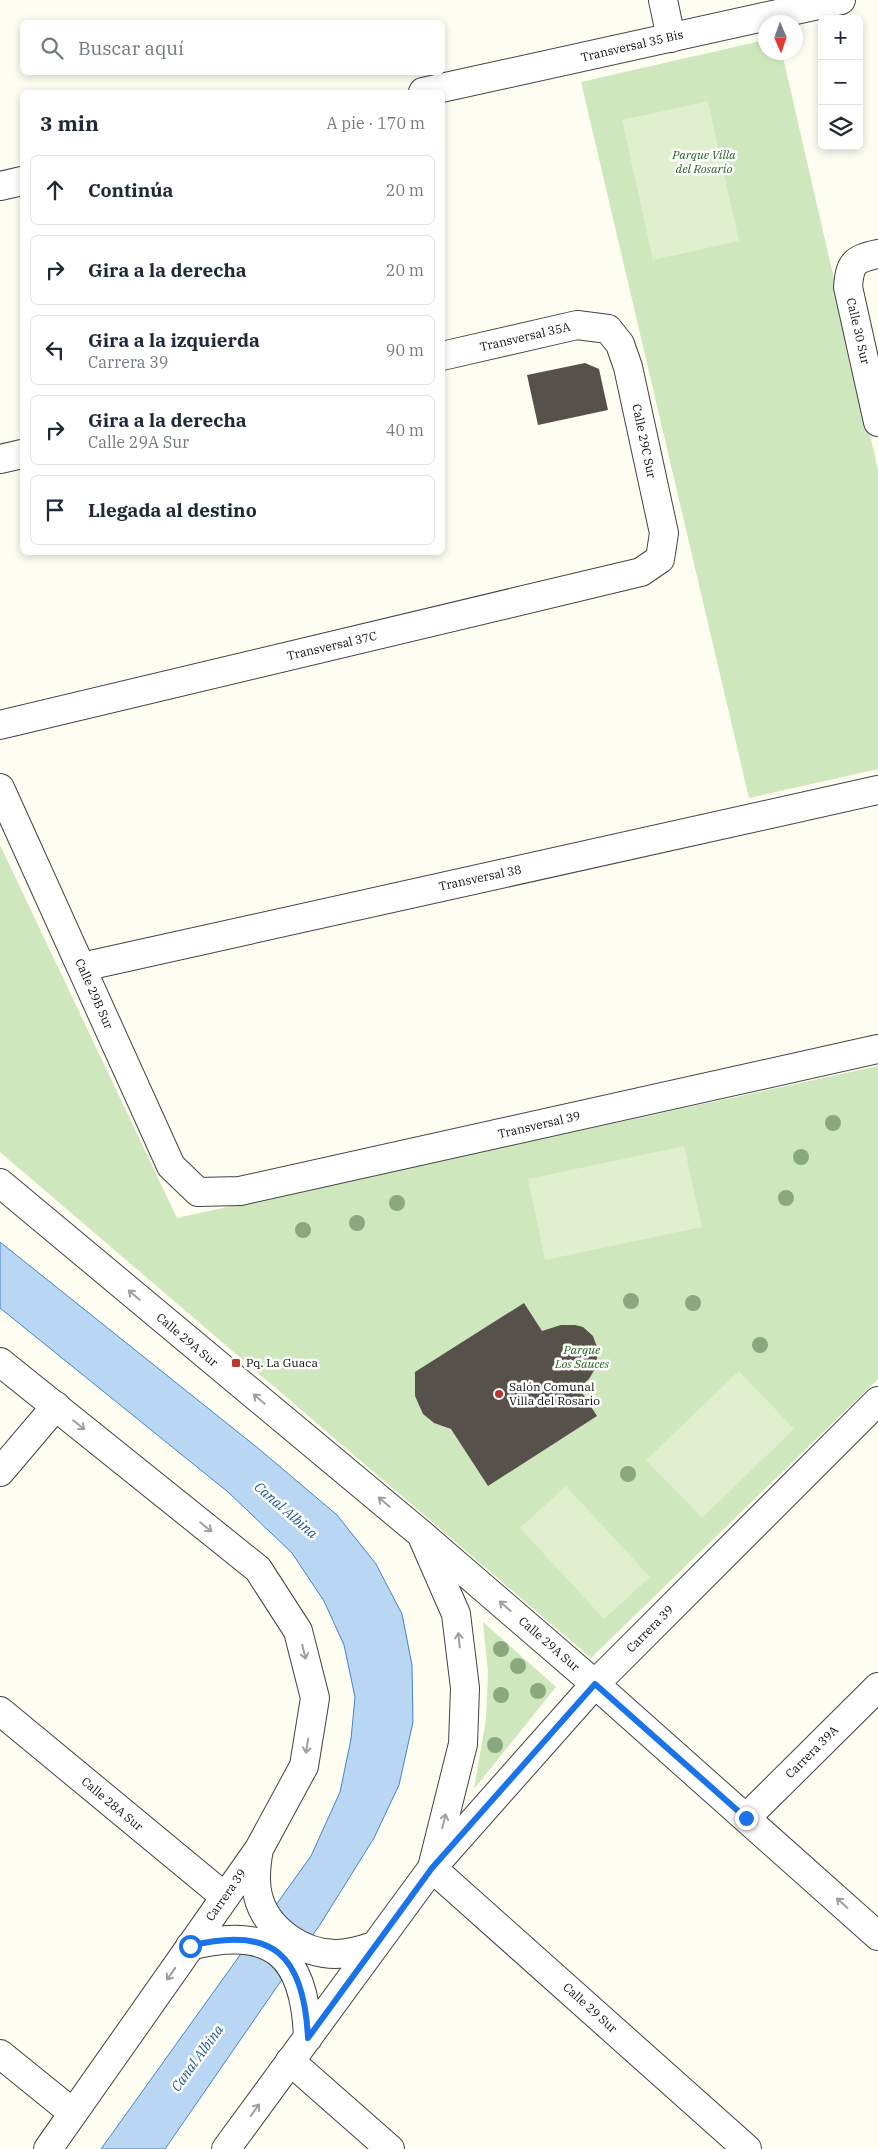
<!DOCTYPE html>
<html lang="es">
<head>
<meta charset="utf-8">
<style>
	:root { --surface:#fff; --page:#f6f6f7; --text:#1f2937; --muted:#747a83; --line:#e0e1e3 }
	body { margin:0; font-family:"IBM Plex Serif",serif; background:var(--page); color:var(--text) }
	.controls { position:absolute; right:15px; top:15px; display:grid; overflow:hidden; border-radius:8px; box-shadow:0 2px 8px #0003 }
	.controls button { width:45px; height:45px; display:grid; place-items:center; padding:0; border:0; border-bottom:1px solid var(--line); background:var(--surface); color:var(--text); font:25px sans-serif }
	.compass { position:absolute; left:758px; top:15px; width:45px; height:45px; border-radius:50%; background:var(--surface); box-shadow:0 2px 8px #0003; rotate:178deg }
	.stop { position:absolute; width:15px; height:15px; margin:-11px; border:4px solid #1a73e8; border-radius:50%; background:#fff }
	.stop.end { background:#1a73e8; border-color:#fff; box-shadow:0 1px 5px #0008 }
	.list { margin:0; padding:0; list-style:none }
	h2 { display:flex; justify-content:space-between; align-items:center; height:65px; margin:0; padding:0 20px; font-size:21px }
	h2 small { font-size:16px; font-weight:400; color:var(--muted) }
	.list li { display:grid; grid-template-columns:32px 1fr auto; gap:15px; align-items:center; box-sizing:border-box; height:70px; margin:0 10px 10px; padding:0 10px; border:1px solid var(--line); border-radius:8px }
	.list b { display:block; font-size:19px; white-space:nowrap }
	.list p { margin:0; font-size:16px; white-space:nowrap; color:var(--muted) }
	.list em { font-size:16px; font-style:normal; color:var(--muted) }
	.icon { flex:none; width:28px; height:28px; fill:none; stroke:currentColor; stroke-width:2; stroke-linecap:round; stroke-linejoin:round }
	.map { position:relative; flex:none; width:878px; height:2149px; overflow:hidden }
	.search { position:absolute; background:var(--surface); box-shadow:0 2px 8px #0003; left:20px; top:20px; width:425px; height:55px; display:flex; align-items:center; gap:12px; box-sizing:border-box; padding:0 18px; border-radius:8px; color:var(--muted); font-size:19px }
	.panel { position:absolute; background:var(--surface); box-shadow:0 2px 8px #0003; left:20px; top:90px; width:425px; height:465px; border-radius:8px }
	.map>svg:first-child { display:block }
	.green { fill:#cee7bd }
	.pitch { fill:#e0efce }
	.water { fill:#b9d7f2; stroke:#4584c5 }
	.building { fill:#57514c }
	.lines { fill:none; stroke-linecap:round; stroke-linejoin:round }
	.minor-casing { stroke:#424242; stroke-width:30 }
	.tertiary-casing { stroke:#424242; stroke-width:30 }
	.minor { stroke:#fff; stroke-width:28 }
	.tertiary { stroke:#fff; stroke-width:28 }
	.tree { fill:#89a880 }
	.oneway { stroke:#9f9f9f }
	.route { stroke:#1a73e8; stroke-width:6 }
	.poi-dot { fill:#b7372f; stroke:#fff; stroke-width:2 }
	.labels { text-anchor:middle; stroke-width:5; stroke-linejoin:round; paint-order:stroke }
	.street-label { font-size:12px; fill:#0f0f0f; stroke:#fff }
	.park-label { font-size:12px; font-style:italic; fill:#296323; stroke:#fff }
	.poi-label { font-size:12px; fill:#0f0f0f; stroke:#fff; text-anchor:start }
	.water-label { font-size:14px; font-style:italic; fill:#1f5799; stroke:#fff }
</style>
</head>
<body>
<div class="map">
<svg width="878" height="2149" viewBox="0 0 878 2149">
	<rect width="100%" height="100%" fill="#fefdf2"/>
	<path class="green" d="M765,40L766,52L782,53L878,470V769L749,798L581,82Z
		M0,845L177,1218L878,1066V1379L591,1658L0,1152Z
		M483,1622L556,1687L474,1789L486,1719L488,1672Z"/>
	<path class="pitch" d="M708,101L739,241L653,260L622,120Z
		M684,1146L702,1227L545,1260L528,1179Z
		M739,1371L794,1429L702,1518L646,1460Z
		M566,1486L650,1577L604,1619L520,1528Z"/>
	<path class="water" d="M0,1242L259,1449L337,1515L376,1564L402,1614L412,1665L413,1722L399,1785L374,1838L321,1923L165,2149H101L311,1856L340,1792L351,1739L355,1697L344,1645L324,1601L292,1553L228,1492L0,1308Z"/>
	<path class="building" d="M585,363L599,369L608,410L538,425L527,375Z
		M524,1303L542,1331L561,1325H575L583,1327L593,1336L598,1350L596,1367L589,1379L579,1388L597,1416L488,1486L451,1429L434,1423L423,1414L415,1396V1372Z"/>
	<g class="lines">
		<g class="minor-casing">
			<path id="minor" d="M663,0L671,38
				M423,92L841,0
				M0,186L22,181
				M878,254C854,259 850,263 848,287L878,422
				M0,459L22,454
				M0,725L641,572L660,559L664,533L628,367L620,344L608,329L577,325L442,356
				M0,788L171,1166L198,1192L240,1191L878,1049
				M82,967L878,790
				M0,1472L56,1406
				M421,1534L595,1684L878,1936
				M0,1711L225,1897
				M746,1818L878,1687
				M0,2054L73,2113
				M290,2061L390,2149
				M747,2149L432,1868L595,1684L878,1401"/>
		</g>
		<g class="tertiary-casing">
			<path id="tertiary" d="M0,1183L421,1534L456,1614L465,1688L463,1744L432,1868L226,2149
				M0,1362L258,1569L298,1631L315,1698L304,1766L259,1849L48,2149
				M259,1849C256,1865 254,1880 258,1896C266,1929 302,1954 336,1954C350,1954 362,1950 374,1946
				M190,1946C273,1925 305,1955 308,2038"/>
		</g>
		<use href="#minor" class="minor"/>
		<use href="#tertiary" class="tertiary"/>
	</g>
	<g class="tree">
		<circle cx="833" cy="1123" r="8"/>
		<circle cx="801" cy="1157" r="8"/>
		<circle cx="786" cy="1198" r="8"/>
		<circle cx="397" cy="1203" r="8"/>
		<circle cx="357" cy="1223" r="8"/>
		<circle cx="303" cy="1230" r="8"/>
		<circle cx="631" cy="1301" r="8"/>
		<circle cx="693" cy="1303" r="8"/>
		<circle cx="760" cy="1345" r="8"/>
		<circle cx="628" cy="1474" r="8"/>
		<circle cx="501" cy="1649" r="8"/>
		<circle cx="518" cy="1666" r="8"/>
		<circle cx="538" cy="1691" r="8"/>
		<circle cx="501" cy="1695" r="8"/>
		<circle cx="495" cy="1745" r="8"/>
	</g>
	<defs><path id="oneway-shaft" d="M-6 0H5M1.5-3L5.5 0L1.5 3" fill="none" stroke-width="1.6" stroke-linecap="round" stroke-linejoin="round" transform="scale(1.25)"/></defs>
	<g class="oneway">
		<use href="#oneway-shaft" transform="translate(134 1295) rotate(-140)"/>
		<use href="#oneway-shaft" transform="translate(259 1399) rotate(-140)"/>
		<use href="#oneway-shaft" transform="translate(79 1425) rotate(39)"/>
		<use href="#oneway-shaft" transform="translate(384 1502) rotate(-140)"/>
		<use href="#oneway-shaft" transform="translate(206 1527) rotate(39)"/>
		<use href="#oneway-shaft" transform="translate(505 1606) rotate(-139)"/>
		<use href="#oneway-shaft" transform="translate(459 1640) rotate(-96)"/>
		<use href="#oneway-shaft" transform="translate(304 1652) rotate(76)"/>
		<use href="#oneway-shaft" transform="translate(307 1746) rotate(99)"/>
		<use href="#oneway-shaft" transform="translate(444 1821) rotate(-76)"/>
		<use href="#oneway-shaft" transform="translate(842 1903) rotate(-138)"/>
		<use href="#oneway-shaft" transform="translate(171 1974) rotate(125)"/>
		<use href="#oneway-shaft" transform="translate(255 2110) rotate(-54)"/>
	</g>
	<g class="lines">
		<path class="route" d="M190,1946C273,1925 304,1955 308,2038L432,1868L595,1684L746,1818"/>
	</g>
	<g class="poi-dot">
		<rect x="231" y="1358" width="10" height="10" rx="2.5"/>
		<circle cx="499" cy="1394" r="5"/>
	</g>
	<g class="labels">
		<g class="street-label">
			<text transform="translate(632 46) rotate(-13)" y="4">Transversal 35 Bis</text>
			<text transform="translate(858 331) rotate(77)" y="4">Calle 30 Sur</text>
			<text transform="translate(525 337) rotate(-13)" y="4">Transversal 35A</text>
			<text transform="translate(644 441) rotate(78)" y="4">Calle 29C Sur</text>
			<text transform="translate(332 646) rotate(-13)" y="4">Transversal 37C</text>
			<text transform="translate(480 878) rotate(-12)" y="4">Transversal 38</text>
			<text transform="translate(94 994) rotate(66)" y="4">Calle 29B Sur</text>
			<text transform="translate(539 1125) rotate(-13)" y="4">Transversal 39</text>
			<text transform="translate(187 1340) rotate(40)" y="4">Calle 29A Sur</text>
			<text transform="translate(650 1629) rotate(-45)" y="4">Carrera 39</text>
			<text transform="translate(549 1644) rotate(41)" y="4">Calle 29A Sur</text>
			<text transform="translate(812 1752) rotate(-45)" y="4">Carrera 39A</text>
			<text transform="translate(112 1804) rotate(40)" y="4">Calle 28A Sur</text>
			<text transform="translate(226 1895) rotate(-55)" y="4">Carrera 39</text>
			<text transform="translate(590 2008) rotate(42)" y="4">Calle 29 Sur</text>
		</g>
		<g class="park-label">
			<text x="704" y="159">Parque Villa<tspan x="704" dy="14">del Rosario</tspan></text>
			<text x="582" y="1354">Parque<tspan x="582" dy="14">Los Sauces</tspan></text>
		</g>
		<g class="poi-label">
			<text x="246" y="1367">Pq. La Guaca</text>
			<text x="509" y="1391">Salón Comunal<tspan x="509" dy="14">Villa del Rosario</tspan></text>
		</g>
		<g class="water-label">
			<text transform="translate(286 1510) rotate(41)" y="5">Canal Albina</text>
			<text transform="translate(197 2058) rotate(-54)" y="5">Canal Albina</text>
		</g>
	</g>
</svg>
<div class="controls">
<button>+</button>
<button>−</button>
<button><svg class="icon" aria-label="layers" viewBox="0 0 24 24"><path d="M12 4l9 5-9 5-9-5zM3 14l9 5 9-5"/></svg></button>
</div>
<svg class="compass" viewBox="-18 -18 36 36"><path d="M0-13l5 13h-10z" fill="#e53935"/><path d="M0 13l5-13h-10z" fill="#747a83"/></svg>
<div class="stop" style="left:190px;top:1946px"></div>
<div class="stop end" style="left:746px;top:1818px"></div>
<div class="search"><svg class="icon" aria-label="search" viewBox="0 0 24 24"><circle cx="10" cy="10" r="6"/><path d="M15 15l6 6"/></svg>Buscar aquí</div>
<section class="panel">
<h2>3 min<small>A pie · 170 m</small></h2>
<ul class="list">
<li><svg class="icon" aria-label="ahead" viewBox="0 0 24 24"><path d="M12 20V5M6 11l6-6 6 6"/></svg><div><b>Continúa</b></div><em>20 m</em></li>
<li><svg class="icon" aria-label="right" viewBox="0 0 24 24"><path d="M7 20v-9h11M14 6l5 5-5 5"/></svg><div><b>Gira a la derecha</b></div><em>20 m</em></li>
<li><svg class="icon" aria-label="left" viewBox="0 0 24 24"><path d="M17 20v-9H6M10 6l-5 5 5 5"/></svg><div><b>Gira a la izquierda</b><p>Carrera 39</p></div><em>90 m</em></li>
<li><svg class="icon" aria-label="right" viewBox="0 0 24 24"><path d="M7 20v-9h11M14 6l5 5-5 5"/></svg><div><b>Gira a la derecha</b><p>Calle 29A Sur</p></div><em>40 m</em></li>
<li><svg class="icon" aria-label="arrive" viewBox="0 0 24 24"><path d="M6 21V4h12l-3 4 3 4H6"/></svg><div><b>Llegada al destino</b></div></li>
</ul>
</section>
</div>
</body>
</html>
